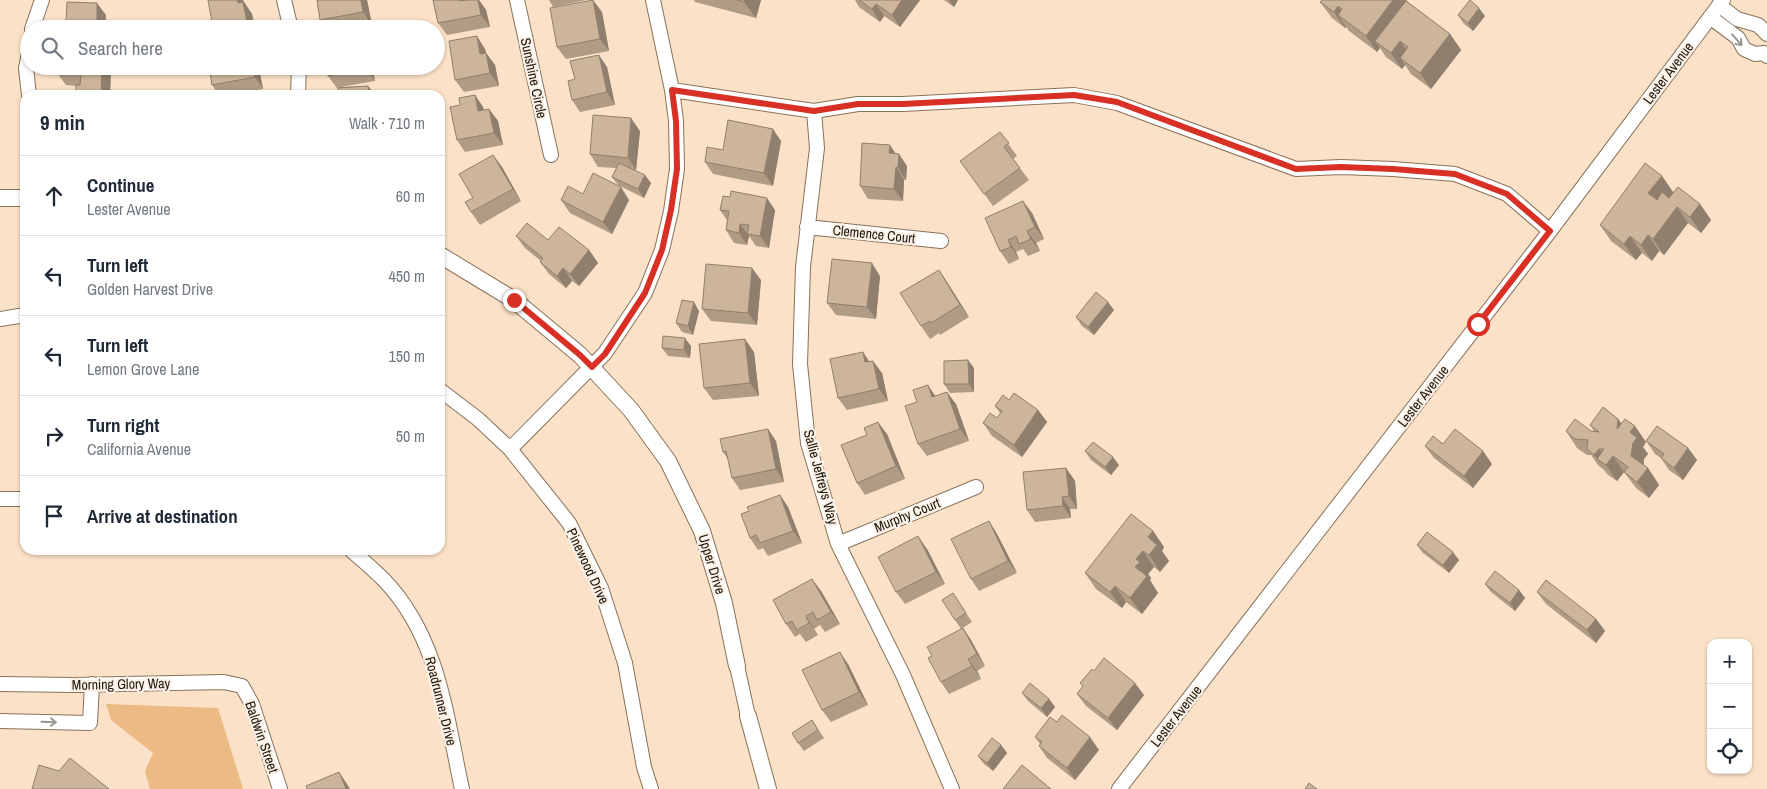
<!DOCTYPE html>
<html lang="en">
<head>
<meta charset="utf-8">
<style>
	:root { --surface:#fff; --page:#f2f2f3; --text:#1f2937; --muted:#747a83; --line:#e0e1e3 }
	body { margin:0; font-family:"Archivo Narrow",sans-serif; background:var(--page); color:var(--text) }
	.controls { position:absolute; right:15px; bottom:15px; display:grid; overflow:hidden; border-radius:10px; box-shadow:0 1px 4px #0004 }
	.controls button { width:45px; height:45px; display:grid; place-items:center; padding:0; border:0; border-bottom:1px solid var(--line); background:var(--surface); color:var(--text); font:25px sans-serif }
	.stop { position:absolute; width:15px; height:15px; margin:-11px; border:4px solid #d93025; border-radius:50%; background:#fff }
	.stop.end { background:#d93025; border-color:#fff; box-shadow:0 1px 5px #0008 }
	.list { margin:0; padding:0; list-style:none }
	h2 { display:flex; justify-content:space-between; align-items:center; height:65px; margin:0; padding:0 20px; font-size:21px }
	h2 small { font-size:16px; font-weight:400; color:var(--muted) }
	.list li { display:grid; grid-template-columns:32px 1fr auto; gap:15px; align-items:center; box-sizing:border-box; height:80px; padding:0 20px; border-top:1px solid var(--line) }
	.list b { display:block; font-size:19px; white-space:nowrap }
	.list p { margin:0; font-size:16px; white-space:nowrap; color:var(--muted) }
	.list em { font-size:16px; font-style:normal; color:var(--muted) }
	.icon { flex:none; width:28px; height:28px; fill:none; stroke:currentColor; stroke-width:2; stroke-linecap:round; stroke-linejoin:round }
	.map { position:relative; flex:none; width:1767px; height:789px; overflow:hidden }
	.search { position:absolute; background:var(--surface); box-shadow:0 1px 4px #0004; left:20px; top:20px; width:425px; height:55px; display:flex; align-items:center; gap:12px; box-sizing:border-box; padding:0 18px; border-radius:28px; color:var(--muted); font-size:19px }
	.panel { position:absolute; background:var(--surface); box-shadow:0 1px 4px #0004; left:20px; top:90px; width:425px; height:465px; border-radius:15px }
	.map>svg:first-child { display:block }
	.green { fill:#ecba84 }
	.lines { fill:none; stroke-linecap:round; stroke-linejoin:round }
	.minor-casing { stroke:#88725a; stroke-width:16 }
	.major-casing { stroke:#88725a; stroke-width:18 }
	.minor { stroke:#fff; stroke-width:14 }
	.major { stroke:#fff; stroke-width:16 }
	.wall { fill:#b09c85 }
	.shaded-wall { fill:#907f6c }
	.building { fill:#cdb59b; stroke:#907f6c }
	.oneway { stroke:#9a9792 }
	.route { stroke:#d93025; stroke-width:6 }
	.labels { text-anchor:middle; stroke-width:4.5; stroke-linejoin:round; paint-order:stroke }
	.street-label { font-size:14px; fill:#1f170d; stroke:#fcf1e7 }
</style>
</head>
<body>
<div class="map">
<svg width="1767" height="789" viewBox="0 0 1767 789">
	<rect width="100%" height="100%" fill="#fbe1c7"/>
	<path class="green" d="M106,704L218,708L243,789H150L145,771L153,753L111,720Z"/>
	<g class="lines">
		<g class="minor-casing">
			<path id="minor" d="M284,0L291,29
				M517,0L551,155
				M1719,5L1737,19L1758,25L1767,34
				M1710,17L1738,38L1744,49L1755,54L1764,53L1767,56
				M32,29L42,0
				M672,90L814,111L858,104H903L1074,95L1117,103L1296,169L1341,167L1393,169L1455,174L1507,194L1550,231
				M29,95L26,68L29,53
				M298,95L299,66
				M814,111L817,148L803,267L800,364L808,443L838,544L903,675L952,789
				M807,227L941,241
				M0,319L25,315
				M440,390L478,419L510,449L569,523L601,588L625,663L644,767L651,789
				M510,449L605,353L645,293L662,250L671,211L677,169L676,121L672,90L653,0
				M0,499H25
				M838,544L976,487
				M351,550C362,560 374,570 385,581C439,638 446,716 462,789
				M737,666L748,716
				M0,684L74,685L224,682L242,686L252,704L280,789
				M0,721L90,723L92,684
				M1119,789L1550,231L1723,0"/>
		</g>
		<g class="major-casing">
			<path id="major" d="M0,198H25
				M440,255L514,300L580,355L631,410L668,461L702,531L724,603L737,666
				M748,716L768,789"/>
		</g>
		<use href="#minor" class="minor"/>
		<use href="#major" class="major"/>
	</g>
	<path class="wall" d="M317,0H367L372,25L359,27L360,29H327L320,20Z
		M433,0H479L486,10L490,27L447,35L438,23Z
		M549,0H586L553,7Z
		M694,0H761L756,18L695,2Z
		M855,0H920L900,27L884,16L880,22L859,7Z
		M944,0H958L954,7Z
		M1406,0L1408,2L1450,34L1461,50L1431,89L1411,74L1405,65L1402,69L1386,57L1380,48L1377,52L1349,31L1346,27L1345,28L1332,18L1320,2Z
		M244,2L252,14L255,29H214L213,28Z
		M602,12L609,51L566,59L557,47Z
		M1458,15L1485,16L1473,31L1464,24Z
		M485,49L486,53L495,65L499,86L464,92L455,80Z
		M326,66H372L375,81L341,87L368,86L375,95H339L338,88H337L328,76Z
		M607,67L615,105L580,112L572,100Z
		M111,70L110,95L76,86L66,85L57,73Z
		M260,73L263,89L232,95H219L212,85Z
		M475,95L483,107L484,110L489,109L498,121L503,145L465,152L457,140L460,105Z
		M640,131L636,170H634L651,183L644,198L618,185L612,177L616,168L598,167L590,154Z
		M1000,132L1017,156L1013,159L1029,180L993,206L969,173Z
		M781,141L773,186L713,174L705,162Z
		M896,154L907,166L906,180H904L903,201L868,199L860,186Z
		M493,155L502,167L521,201L480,225L471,212L473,198Z
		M1662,176L1673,192L1700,204L1711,220L1701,233L1688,223L1664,255L1659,251L1652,261L1642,253L1636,260L1611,241L1600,225Z
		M583,194L629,200L612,234L570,213L561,200Z
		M720,210H775L769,248L756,246L749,236L747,245L734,243L726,230L727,220Z
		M1032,213L1044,239L1036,243L1040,251L1028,256L1023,249L1016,252L1019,259L1009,264L1000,251L985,218Z
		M516,236L589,250L598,263L579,286L572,281L566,288L549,274L540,262L541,261L525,248Z
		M939,270L947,282L969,317L940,335L939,333L930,339L921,326Z
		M880,276L876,319L836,315L827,303Z
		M761,280L757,325L711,321L702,309Z
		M1114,310L1094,335L1082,326L1076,317Z
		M699,311L693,335L682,332L676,323Z
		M691,346L690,358L668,356L662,348Z
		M754,352L759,396L713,400L704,388Z
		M863,352L869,361L882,373L888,401L847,410L838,398Z
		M974,368V392L950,393L944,384Z
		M936,396L956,404L969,441L927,456L918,444Z
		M1009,400L1038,410L1047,422L1022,457L992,436L983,423L997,418L1000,413L995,406Z
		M1618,419L1621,423L1646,442L1643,447L1648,454L1644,459V465L1648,468L1659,485L1649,498L1636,488L1624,472L1617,481L1608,475L1605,471L1598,465L1591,455H1587L1577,448L1566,431H1594L1590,425Z
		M887,434L905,479L865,495L857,483Z
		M776,441L784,482L740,490L732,478L728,459L723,452Z
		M1646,441L1688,448L1697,460L1683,480L1669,470L1661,458L1655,454Z
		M1443,444L1492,464L1473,488L1434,458L1425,446Z
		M1085,451L1119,465L1111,475L1091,460Z
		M1066,468L1075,481L1077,509H1070L1071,518L1035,522L1027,510Z
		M780,495L788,507L802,543L768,556L763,548L758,550L750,538L749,511Z
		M989,521L997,534L1017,573L979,591L971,579Z
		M1153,531L1164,547L1162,551L1169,561L1160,572L1154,567L1148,574L1151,578L1150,580L1158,593L1142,614L1126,602L1122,608L1096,589L1085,573Z
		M1417,545L1459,560L1449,573L1423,553Z
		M927,549L945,584L905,604L896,592Z
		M812,579L821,591L840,624L825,632L820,625L814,629L818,635L806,642L800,634L795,637L786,624Z
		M1485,584L1519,590L1525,598L1515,611L1491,592Z
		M1537,592L1596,619L1605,631L1596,643L1546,604Z
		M953,593L972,622L961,629L955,620Z
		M963,628L971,640L985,666L977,671L981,679L949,694L941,682L932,656Z
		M848,664L868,705L831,722L822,710Z
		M1094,671L1144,695L1117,730L1086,706L1077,694L1083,687L1080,683Z
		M1022,693L1049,699L1055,707L1047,717L1028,701Z
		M812,720L824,738L804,751L798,743Z
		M1057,722L1099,750L1075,780L1047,758L1039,746L1040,744L1035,737Z
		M1001,745L1007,753L993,771L984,764L978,756Z"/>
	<path class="shaded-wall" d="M237,0H243L244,2L252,14L255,29H252L247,22L238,3Z
		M361,0H367L372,25L363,12Z
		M478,0H479L486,10L490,27L481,15Z
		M593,0L602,12L609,51L600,39Z
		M745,0H761L756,18L744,2Z
		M902,0H920L900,27L892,15Z
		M949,0H958L954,7Z
		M1393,0H1406L1411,7L1375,41L1380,48L1377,52L1366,36Z
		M97,3L106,15L105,29H97Z
		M876,4L884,16L880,22L872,9Z
		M1338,6L1349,23L1338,15L1346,27L1345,28L1334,12Z
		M1479,8L1485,16L1473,31L1468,23Z
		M1450,34L1461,50L1431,89L1420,73Z
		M477,36L485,49L489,66L480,54Z
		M1400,41L1412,57L1400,58L1405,65L1402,69L1391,53Z
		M486,53L495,65L499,86L490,73Z
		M599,55L607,67L615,105L607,92Z
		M102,66H108L111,70L110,95H101Z
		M253,66H256L260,73L263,89L255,77Z
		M366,66H372L375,81L366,68Z
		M368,86L375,95H369Z
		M475,95L483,107L486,123L478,111Z
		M489,109L498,121L503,145L494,133Z
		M631,118L640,131L636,170L628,158Z
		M773,129L781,141L773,186L764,173Z
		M890,145L898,157L899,154L907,166L906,180L898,168L889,153Z
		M493,155L502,167L521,201L513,189Z
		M896,167L904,180L903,201L894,189Z
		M645,175L651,183L644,198L638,189Z
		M1662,176L1673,192L1660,210L1648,193Z
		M621,187L629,200L612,234L603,222Z
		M767,198L775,210L769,248L760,236Z
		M1023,201L1032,213L1044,239L1035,227Z
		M1700,204L1711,220L1701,233L1690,217Z
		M1677,207L1688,223L1664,255L1653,239Z
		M740,224L749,236L747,245L739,233Z
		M1027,231L1036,243L1040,251L1031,239Z
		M1648,235L1659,251L1652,261L1641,245Z
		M1630,236L1642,253L1636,260L1624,244Z
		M1008,240L1016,252L1019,259L1011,247Z
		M589,250L598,263L579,286L570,274Z
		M872,263L880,276L876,319L867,307Z
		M563,268L572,281L566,288L557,276Z
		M752,268L761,280L757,325L748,313Z
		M939,270L947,282L969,317L960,305Z
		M694,302L699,311L693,335L688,326Z
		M1108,302L1114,310L1094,335L1088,327Z
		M685,338L691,346L690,358L684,350Z
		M745,339L754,352L759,396L750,383Z
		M863,352L871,365L865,362Z
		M968,360L974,368V392L969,384Z
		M873,361L882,373L888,401L879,389Z
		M928,385L936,397H932Z
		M947,392L956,404L969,441L960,429Z
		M1038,410L1047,422L1022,457L1014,445Z
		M1618,419L1629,435L1617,429Z
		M878,422L887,434L905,479L896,466Z
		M1635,426L1646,442L1643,447L1648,454L1644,459L1643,472L1631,456L1630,432Z
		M768,429L776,441L784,482L776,469Z
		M1688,448L1697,460L1683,480L1674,468Z
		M1599,449L1608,462L1613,456L1624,472L1617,481L1606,465L1597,459L1594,455Z
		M1483,451L1492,464L1473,488L1464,476Z
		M1113,457L1119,465L1111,475L1105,467Z
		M1066,468L1075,481L1077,509L1069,496Z
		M1648,468L1659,485L1649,498L1637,482Z
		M780,495L788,507L802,543L793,531Z
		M1062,497L1070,509L1071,518L1063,506Z
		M989,521L997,534L1017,573L1008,561Z
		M1153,531L1164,547L1162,551L1169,561L1160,572L1149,555L1148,537Z
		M918,536L927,549L945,584L936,572Z
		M1143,551L1154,567L1148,574L1151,578L1150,580L1158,593L1142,614L1130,598L1136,559Z
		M1453,552L1459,560L1449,573L1443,565Z
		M812,579L821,591L840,624L831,612Z
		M1115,586L1126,602L1122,608L1110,592Z
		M1519,590L1525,598L1515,611L1510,603Z
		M806,616L814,629L818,635L809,623Z
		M1596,619L1605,631L1596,643L1587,630Z
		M963,628L971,640L985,666L977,654Z
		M840,652L848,664L868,705L859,692Z
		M968,659L977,671L981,679L972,666Z
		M1135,683L1144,695L1117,730L1108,718Z
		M1049,699L1055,707L1047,717L1041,708Z
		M1090,737L1099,750L1075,780L1067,768Z
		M1001,745L1007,753L993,771L987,763Z
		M339,772L347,784L350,789H346Z"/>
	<path class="building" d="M208,0H237L238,3L243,2L247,22L213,28Z
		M317,0H361L363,12L320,20Z
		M433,0H460V1L467,0H478L481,15L438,23Z
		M593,0L600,39L557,47L550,8Z
		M737,0H745L744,2Z
		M859,0H902L892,15L876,4L872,9Z
		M1322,0H1393L1366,36L1338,15L1342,9L1338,6L1334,12L1320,2Z
		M1470,0L1479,8L1468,23L1458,15Z
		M1406,1L1450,34L1420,73L1400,58L1408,47L1400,41L1391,53L1375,41Z
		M67,2L97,3V29H62V21L66,22Z
		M357,25L358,29H340Z
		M477,36L480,54L486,53L490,73L455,80L449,41Z
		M599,55L607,92L572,100L568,81L575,79L570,61Z
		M58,66H102L101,95H76V85H80L81,74L57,73Z
		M209,66H253L255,77L212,85Z
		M326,66H366V68L328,76Z
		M368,86L369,95H339L338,88Z
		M475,95L478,111L489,109L494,133L457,140L450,107L460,105L459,98Z
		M593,115L631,118L628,158L590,154Z
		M728,120L773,129L764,173L705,162L707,147L723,150Z
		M1000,132L1009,143L1004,147L1020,168L984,194L960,161Z
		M862,143L890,145L889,153L899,154L898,168L896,167L894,189L860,186Z
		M493,155L513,189L471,212L465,202L473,198L459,174Z
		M619,163L645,175L638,189L612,177Z
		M1645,163L1662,176L1648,193L1657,200L1662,192L1669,198L1678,187L1700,204L1690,217L1677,207L1653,239L1648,235L1641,245L1630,236L1624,244L1600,225Z
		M593,173L621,187L603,222L561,200L568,186L583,194Z
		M731,191L767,198L760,236L747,234L749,225L740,224L739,233L726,230L729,211L720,210L723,196L730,197Z
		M1023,201L1035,227L1027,231L1031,239L1019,244L1016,236L1008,240L1011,247L1000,251L985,218Z
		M527,223L548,240L559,227L589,250L570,274L563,268L557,276L540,262L543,258L516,236Z
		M832,259L872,263L867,307L827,303Z
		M706,264L752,268L748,313L702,309Z
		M939,270L960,305L931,323L930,321L921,326L900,293Z
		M1096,292L1108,302L1088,327L1076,317Z
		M682,300L694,302L688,326L676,323Z
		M663,336L685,338L684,350L662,348Z
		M745,339L750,383L704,388L699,344Z
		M863,352L865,362L873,361L879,389L838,398L830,359Z
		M968,360L969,384H944V361Z
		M928,385L932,397L947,392L960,429L918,444L905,406L917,402L913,390Z
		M1014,393L1038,410L1014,445L983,423L990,413L997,418L1002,411L995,406L1003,395L1009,400Z
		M1603,407L1618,419L1617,429L1625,419L1635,426L1630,432L1637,438L1633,443L1631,456L1648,468L1637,482L1624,472L1628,467L1613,456L1606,465L1597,459L1604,449H1599L1594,455L1587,449L1588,440L1575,439L1566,431L1575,419L1591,431L1599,432L1590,425Z
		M878,422L896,466L857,483L841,445L867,435L864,428Z
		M1657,426L1688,448L1674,468L1661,458L1664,454L1646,441Z
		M768,429L776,469L732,478L726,451L723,452L720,439Z
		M1455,429L1483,451L1464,476L1425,446L1433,436L1443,444Z
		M1093,442L1113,457L1105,467L1085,451Z
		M1066,468L1069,496L1062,497L1063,506L1027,510L1023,472Z
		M780,495L793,531L760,543L756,535L750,538L741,514L749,511L747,507Z
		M1131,514L1153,531L1148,537L1157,545L1149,555L1143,551L1136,559L1140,562L1135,567L1147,576L1130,598L1115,586L1110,592L1085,573Z
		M989,521L1008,561L971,579L951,539Z
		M1427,532L1453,552L1443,565L1417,545Z
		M918,536L936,572L896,592L878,557Z
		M1495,571L1519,590L1510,603L1485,584Z
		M812,579L831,612L817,620L813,612L806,616L809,623L797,630L792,621L786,624L773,600Z
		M1546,580L1596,619L1587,630L1537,592Z
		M953,593L966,613L955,620L942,600Z
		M963,628L977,654L968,659L972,666L941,682L928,658L932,656L927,647Z
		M840,652L859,692L822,710L802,670Z
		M1104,658L1135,683L1108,718L1077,694L1083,686L1080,683L1092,669L1094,671Z
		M1030,683L1049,699L1041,708L1022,693Z
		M1062,715L1090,737L1067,768L1039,746L1042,742L1035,737L1050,717L1057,722Z
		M812,720L818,730L798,743L792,733Z
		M992,738L1001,745L987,763L978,756Z
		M70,758L109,789H32L39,765L59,771Z
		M1022,765L1051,789H1003Z
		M339,772L346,789H307L306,786Z
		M1309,783L1317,789H1305Z"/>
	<defs><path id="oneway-shaft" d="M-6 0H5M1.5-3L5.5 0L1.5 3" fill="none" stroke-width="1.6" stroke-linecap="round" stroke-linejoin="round" transform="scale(1.25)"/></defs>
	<g class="oneway">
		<use href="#oneway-shaft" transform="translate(1737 40) rotate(49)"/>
		<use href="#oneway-shaft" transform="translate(49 722) rotate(2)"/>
	</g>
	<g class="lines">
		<path class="route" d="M514,300L580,355L592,367L605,354L645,293L662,250L671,210L677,169L676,121L672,90L814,111L858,104H903L1074,95L1117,102L1296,169L1341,167L1393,169L1455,174L1507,194L1550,231L1478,324"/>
	</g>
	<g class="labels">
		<g class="street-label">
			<text transform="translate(1668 73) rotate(-53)" y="5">Lester Avenue</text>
			<text transform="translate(534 78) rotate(78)" y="5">Sunshine Circle</text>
			<text transform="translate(874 234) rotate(6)" y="5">Clemence Court</text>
			<text transform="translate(1423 396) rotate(-52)" y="5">Lester Avenue</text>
			<text transform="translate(821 477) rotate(75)" y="5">Sallie Jeffreys Way</text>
			<text transform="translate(907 515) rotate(-22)" y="5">Murphy Court</text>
			<text transform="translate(712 564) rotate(73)" y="5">Upper Drive</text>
			<text transform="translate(588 566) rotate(65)" y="5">Pinewood Drive</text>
			<text transform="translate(121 684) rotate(-1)" y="5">Morning Glory Way</text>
			<text transform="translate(441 701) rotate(76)" y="5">Roadrunner Drive</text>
			<text transform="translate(1176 716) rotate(-52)" y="5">Lester Avenue</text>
			<text transform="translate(262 737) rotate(71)" y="5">Baldwin Street</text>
		</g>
	</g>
</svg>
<div class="controls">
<button>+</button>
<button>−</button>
<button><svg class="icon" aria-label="locate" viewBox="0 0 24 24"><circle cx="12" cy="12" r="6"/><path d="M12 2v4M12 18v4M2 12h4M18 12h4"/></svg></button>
</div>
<div class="stop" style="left:1478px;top:324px"></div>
<div class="stop end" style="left:514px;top:300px"></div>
<div class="search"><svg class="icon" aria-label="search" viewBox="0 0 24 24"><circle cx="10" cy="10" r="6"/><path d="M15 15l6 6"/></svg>Search here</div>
<section class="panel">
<h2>9 min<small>Walk · 710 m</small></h2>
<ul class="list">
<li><svg class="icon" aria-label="ahead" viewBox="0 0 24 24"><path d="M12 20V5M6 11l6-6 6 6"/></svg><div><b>Continue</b><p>Lester Avenue</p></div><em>60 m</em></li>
<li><svg class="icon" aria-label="left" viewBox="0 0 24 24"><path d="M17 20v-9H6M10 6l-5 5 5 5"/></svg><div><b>Turn left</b><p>Golden Harvest Drive</p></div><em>450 m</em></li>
<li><svg class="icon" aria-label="left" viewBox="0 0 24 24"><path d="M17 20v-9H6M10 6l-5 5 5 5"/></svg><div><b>Turn left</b><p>Lemon Grove Lane</p></div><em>150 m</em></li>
<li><svg class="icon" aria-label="right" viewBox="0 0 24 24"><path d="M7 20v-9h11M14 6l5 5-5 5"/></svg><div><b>Turn right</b><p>California Avenue</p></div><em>50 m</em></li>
<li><svg class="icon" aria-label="arrive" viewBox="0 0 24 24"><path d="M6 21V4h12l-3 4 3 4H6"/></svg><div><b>Arrive at destination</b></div></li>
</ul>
</section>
</div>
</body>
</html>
